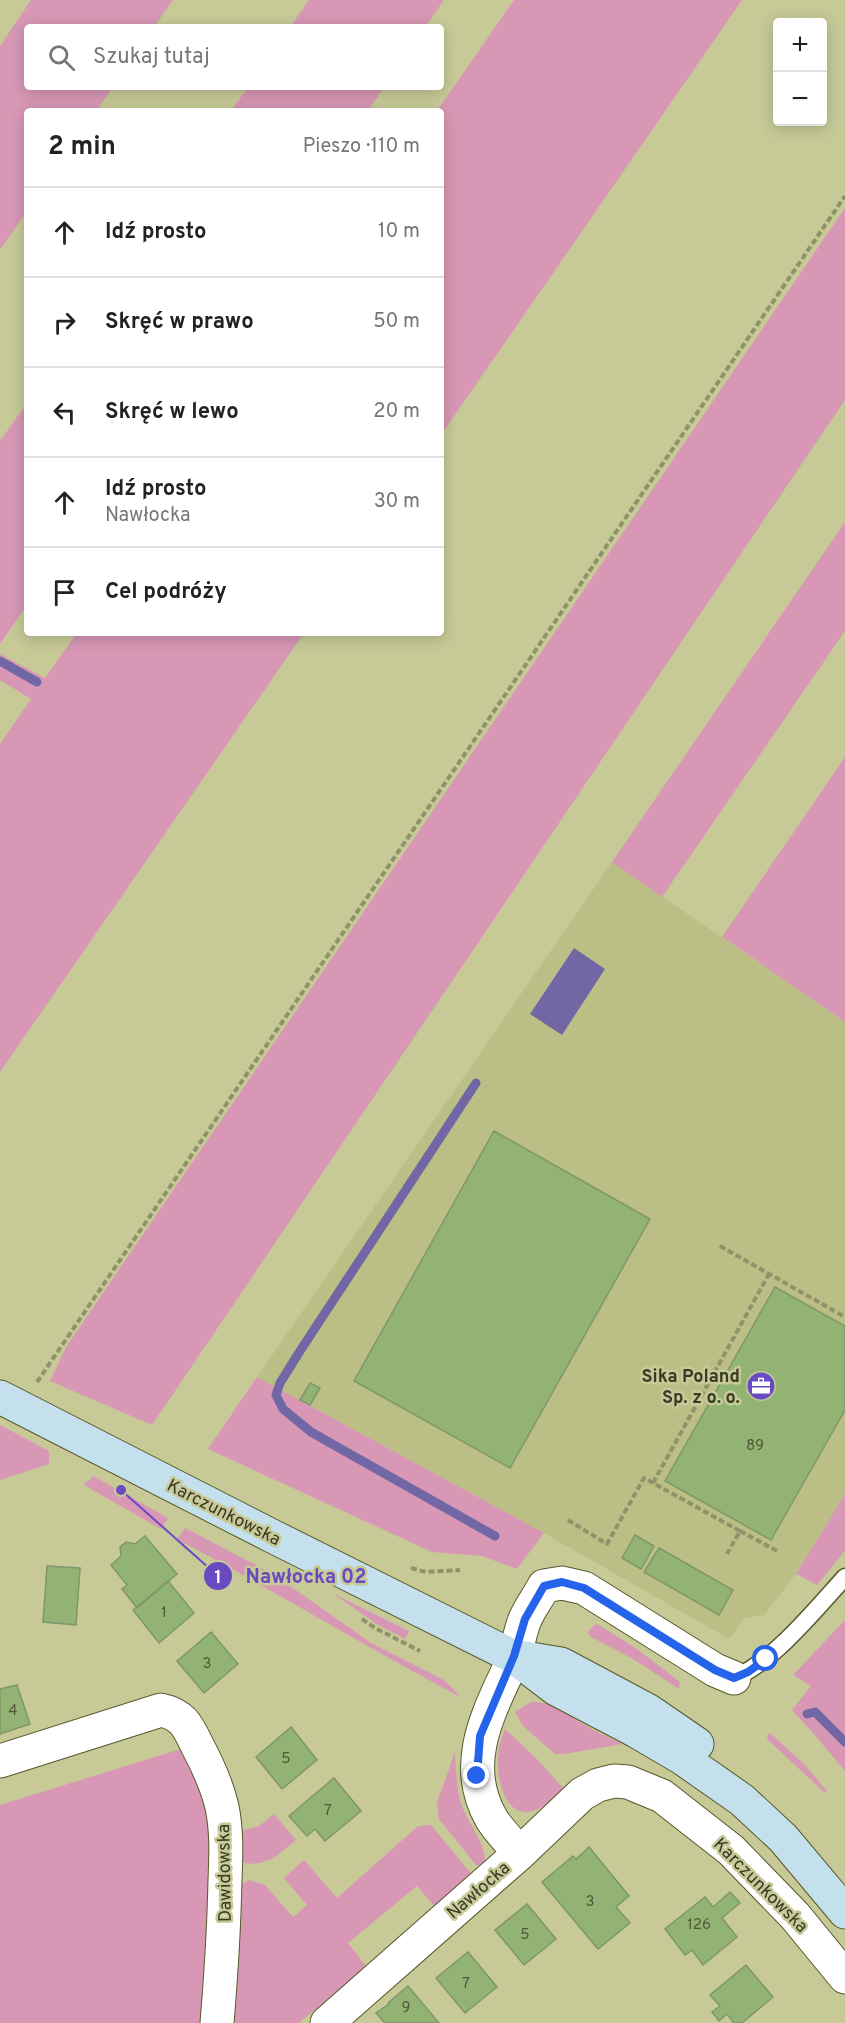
<!DOCTYPE html>
<html lang="pl">
<head>
<meta charset="utf-8">
<style>
	:root { --surface:#fff; --page:#f2f2f2; --text:#222; --muted:#767676; --line:#e0e0e0 }
	body { margin:0; font-family:Overpass,sans-serif; background:var(--page); color:var(--text) }
	.controls { position:absolute; right:18px; top:18px; display:grid; overflow:hidden; border-radius:6px; box-shadow:0 3px 15px #0003 }
	.controls button { width:54px; height:54px; display:grid; place-items:center; padding:0; border:0; border-bottom:2px solid var(--line); background:var(--surface); color:var(--text); font:30px sans-serif }
	.stop { position:absolute; width:18px; height:18px; margin:-14px; border:4px solid #2563eb; border-radius:50%; background:#fff }
	.stop.end { background:#2563eb; border-color:#fff; box-shadow:0 2px 6px #0008 }
	.list { margin:0; padding:0; list-style:none }
	h2 { display:flex; justify-content:space-between; align-items:center; height:78px; margin:0; padding:0 24px; font-size:26px }
	h2 small { font-size:20px; font-weight:400; color:var(--muted) }
	.list li { display:grid; grid-template-columns:39px 1fr auto; gap:18px; align-items:center; box-sizing:border-box; height:90px; padding:0 24px; border-top:2px solid var(--line) }
	.list b { display:block; font-size:22px; white-space:nowrap }
	.list p { margin:0; font-size:20px; white-space:nowrap; color:var(--muted) }
	.list em { font-size:20px; font-style:normal; color:var(--muted) }
	.icon { flex:none; width:33px; height:33px; fill:none; stroke:currentColor; stroke-width:2; stroke-linecap:round; stroke-linejoin:round }
	.map { position:relative; flex:none; width:845px; height:2023px; overflow:hidden }
	.search { position:absolute; background:var(--surface); box-shadow:0 3px 15px #0003; left:24px; top:24px; width:420px; height:66px; display:flex; align-items:center; gap:15px; box-sizing:border-box; padding:0 21px; border-radius:6px; color:var(--muted); font-size:22px }
	.panel { position:absolute; background:var(--surface); box-shadow:0 3px 15px #0003; left:24px; top:108px; width:420px; height:528px; border-radius:6px }
	.map>svg:first-child { display:block }
	.built { fill:#bcbf85 }
	.green { fill:#d898b5 }
	.water { fill:#7167a4 }
	.lines { fill:none; stroke-linecap:round; stroke-linejoin:round }
	.stream { stroke:#7167a4; stroke-width:9 }
	.building { fill:#93b374; stroke:#7f966b; stroke-width:1.5 }
	.lane-casing { stroke:#565829; stroke-width:19 }
	.street-casing { stroke:#565829; stroke-width:35 }
	.secondary-casing { stroke:#565829; stroke-width:35 }
	.path { stroke:#8f926a; stroke-width:4; stroke-dasharray:6 3; stroke-linecap:butt }
	.lane { stroke:#fff; stroke-width:16 }
	.street { stroke:#fff; stroke-width:33 }
	.secondary { stroke:#c4e0ed; stroke-width:33 }
	.route { stroke:#2563eb; stroke-width:8 }
	.labels { text-anchor:middle; stroke-width:5; stroke-linejoin:round; paint-order:stroke }
	.number-label { font-size:15px; fill:#505839 }
	.poi-label { font-size:18px; font-weight:bold; fill:#393a25; stroke:#c7ca97; text-anchor:end }
	.street-label { font-size:18px; fill:#393a25; stroke:#c7ca97 }
	.leader { fill:none; stroke:#6a4ac3; stroke-width:2 }
	.callout-dot { fill:#6a4ac3; stroke:#c7ca97; stroke-width:2 }
	.mark-label { font-size:18px; text-anchor:middle; font-weight:bold; fill:#fff }
	.callout-label { font-size:20px; text-anchor:middle; font-weight:bold; fill:#6a4ac3; stroke:#c7ca97; stroke-width:5; stroke-linejoin:round; paint-order:stroke }
</style>
</head>
<body>
<div class="map">
<svg width="845" height="2023" viewBox="0 0 845 2023">
	<rect width="100%" height="100%" fill="#c7ca97"/>
	<path class="built" d="M612,862L845,1022V1494L796,1574L764,1615L745,1618L729,1639L544,1533L257,1377Z"/>
	<path class="green" d="M31,0H173L154,27H27V87H113L96,111H27V211L0,250V46Z
		M309,0H444L425,27H290Z
		M514,0H742L441,435V111H437Z
		M248,87H384L368,111H231Z
		M845,208V400L152,1425L50,1381L66,1347Z
		M27,403V605L0,644V441Z
		M845,522V631L662,897L612,862Z
		M77,633H304L0,1072V744L31,699L0,680V654L45,678Z
		M845,757V1022L722,937Z
		M257,1377L544,1533L517,1569L482,1556L432,1552L208,1449Z
		M0,1425L49,1451V1464L0,1480Z
		M93,1476L168,1518L161,1529L84,1485Z
		M845,1494V1551L817,1585L796,1574Z
		M185,1528L273,1574L371,1643L444,1680L462,1698C366,1647 273,1590 177,1539Z
		M332,1593L409,1631L405,1639L378,1625Z
		M845,1620V1771L812,1732L792,1710L811,1686L793,1675Z
		M595,1624L599,1625L637,1649L680,1682L679,1689L633,1659L591,1637L588,1632Z
		M531,1702C549,1701 560,1710 575,1719C590,1729 606,1736 622,1744L564,1754H555L523,1726L515,1712Z
		M505,1729L535,1757L565,1790C554,1797 542,1810 529,1812C500,1815 495,1766 499,1747C500,1741 503,1735 505,1729Z
		M770,1733L804,1764L827,1791L825,1793L768,1740L767,1736Z
		M184,1748L202,1791L209,1827L213,1905L205,2023H0V1805Z
		M455,1752C456,1768 456,1784 460,1800C466,1823 487,1841 485,1866L476,1865L439,1819L437,1802Z
		M274,1814L296,1840C279,1854 267,1867 244,1863L236,1851L237,1832L259,1826Z
		M431,1825L474,1877L436,1908L417,1886L348,1943L367,1967L299,2023H235L233,2016L240,1885L249,1880L265,1885L293,1917L307,1905L284,1878L304,1860L337,1898L418,1826Z"/>
	<path class="water" d="M574,948L605,969L562,1035L530,1014Z"/>
	<g class="lines">
		<path class="stream" d="M0,661L37,682
			M476,1083L300,1351L280,1383L276,1395L283,1409L311,1432L495,1536
			M807,1714L815,1712L845,1742"/>
	</g>
	<path class="building" d="M494,1131L650,1219L510,1468L354,1381Z
		M775,1287L845,1326V1410L771,1540L665,1481Z
		M310,1383L320,1388L310,1405L300,1400Z
		M635,1535L654,1546L641,1569L622,1558Z
		M145,1536L177,1574L137,1608L122,1589L127,1585L111,1565L121,1556L120,1547L126,1542L135,1544Z
		M659,1548L733,1590L719,1615L644,1572Z
		M47,1566L80,1568L76,1625L43,1622Z
		M168,1581L194,1613L159,1643L133,1610Z
		M211,1632L238,1664L204,1693L177,1661Z
		M17,1685L30,1724L0,1734V1689Z
		M291,1727L317,1760L282,1789L256,1757Z
		M334,1778L361,1811L325,1841L315,1829L307,1836L289,1816Z
		M589,1847L629,1896L616,1907L630,1923L598,1949L542,1882L573,1856L576,1859Z
		M730,1892L740,1903L722,1918L737,1937L703,1965L692,1950L685,1955L665,1929L705,1897L713,1907Z
		M527,1904L556,1939L524,1965L495,1930Z
		M468,1952L497,1987L465,2013L436,1978Z
		M746,1965L773,1997L742,2023H734L727,2014L719,2021L712,2012L720,2006L710,1995Z
		M408,1986L439,2023H385L376,2013L389,2004L388,2003Z"/>
	<g class="lines">
		<g class="lane-casing">
			<path id="lane" d="M734,1678C773,1662 816,1609 845,1577"/>
		</g>
		<g class="street-casing">
			<path id="street" d="M0,1761L161,1710C184,1715 188,1727 198,1747C208,1766 217,1785 222,1807C227,1831 226,1855 225,1880C224,1928 221,1975 217,2023
				M520,1853C510,1842 498,1830 491,1818C460,1763 489,1712 512,1662C518,1649 519,1635 524,1622C528,1610 538,1598 544,1586L562,1583L584,1588L715,1670L734,1678
				M327,2023L520,1853L582,1794L598,1785L614,1781L628,1782L662,1796L731,1850L795,1916L845,1977"/>
		</g>
		<g class="secondary-casing">
			<path id="secondary" d="M0,1397L272,1536L514,1657L556,1689L636,1731L682,1758L742,1800L783,1838L845,1912
				M519,1657L561,1664L649,1711L697,1744"/>
		</g>
		<path class="path" d="M720,1246L845,1317
			M37,1382L845,196
			M653,1483L769,1274
			M568,1520L607,1544L644,1478L740,1531L727,1554
			M740,1531L779,1552
			M411,1568L426,1572L460,1570
			M362,1619L375,1628L420,1651"/>
		<use href="#lane" class="lane"/>
		<use href="#street" class="street"/>
		<use href="#secondary" class="secondary"/>
	</g>
	<g class="lines">
		<path class="route" d="M477,1776L480,1736L514,1656L525,1619L544,1586L562,1582L584,1588L715,1670L734,1678L748,1672L766,1659"/>
	</g>
	<defs>
		<g id="office-disc" transform="scale(1.5)"><circle r="9.5" fill="#6a4ac3" stroke="#c7ca97"/><path d="M-6-3h4V-5.5h4V-3h4V5H-6ZM-1-4.5V-3h2v-1.5ZM-6 0V1H6V0Z" fill="#fff"/></g>
	</defs>
	<g fill-rule="evenodd">
		<use href="#office-disc" x="761" y="1386"/>
	</g>
	<g class="labels">
		<g class="number-label">
			<text x="755" y="1450">89</text>
			<text x="164" y="1617">1</text>
			<text x="207" y="1668">3</text>
			<text x="13" y="1715">4</text>
			<text x="286" y="1763">5</text>
			<text x="328" y="1815">7</text>
			<text x="590" y="1906">3</text>
			<text x="699" y="1929">126</text>
			<text x="525" y="1939">5</text>
			<text x="466" y="1988">7</text>
			<text x="406" y="2012">9</text>
		</g>
		<g class="poi-label">
			<text x="740" y="1382">Sika Poland<tspan x="740" dy="21">Sp. z o. o.</tspan></text>
		</g>
		<g class="street-label">
			<text transform="translate(224 1512) rotate(27)" y="6">Karczunkowska</text>
			<text transform="translate(224 1873) rotate(-91)" y="6">Dawidowska</text>
			<text transform="translate(761 1885) rotate(45)" y="6">Karczunkowska</text>
			<text transform="translate(478 1890) rotate(-41)" y="6">Nawłocka</text>
		</g>
	</g>
	<path class="leader" d="M121 1490L218 1576"/>
	<g class="callout-dot">
		<circle cx="121" cy="1490" r="6"/>
		<circle cx="218" cy="1576" r="15"/>
	</g>
	<g class="mark-label">
		<text x="218" y="1583">1</text>
	</g>
	<g class="callout-label">
		<text x="306" y="1583">Nawłocka 02</text>
	</g>
</svg>
<div class="controls">
<button>+</button>
<button>−</button>
</div>
<div class="stop" style="left:766px;top:1659px"></div>
<div class="stop end" style="left:477px;top:1776px"></div>
<div class="search"><svg class="icon" aria-label="search" viewBox="0 0 24 24"><circle cx="10" cy="10" r="6"/><path d="M15 15l6 6"/></svg>Szukaj tutaj</div>
<section class="panel">
<h2>2 min<small>Pieszo · 110 m</small></h2>
<ul class="list">
<li><svg class="icon" aria-label="ahead" viewBox="0 0 24 24"><path d="M12 20V5M6 11l6-6 6 6"/></svg><div><b>Idź prosto</b></div><em>10 m</em></li>
<li><svg class="icon" aria-label="right" viewBox="0 0 24 24"><path d="M7 20v-9h11M14 6l5 5-5 5"/></svg><div><b>Skręć w prawo</b></div><em>50 m</em></li>
<li><svg class="icon" aria-label="left" viewBox="0 0 24 24"><path d="M17 20v-9H6M10 6l-5 5 5 5"/></svg><div><b>Skręć w lewo</b></div><em>20 m</em></li>
<li><svg class="icon" aria-label="ahead" viewBox="0 0 24 24"><path d="M12 20V5M6 11l6-6 6 6"/></svg><div><b>Idź prosto</b><p>Nawłocka</p></div><em>30 m</em></li>
<li><svg class="icon" aria-label="arrive" viewBox="0 0 24 24"><path d="M6 21V4h12l-3 4 3 4H6"/></svg><div><b>Cel podróży</b></div></li>
</ul>
</section>
</div>
</body>
</html>
